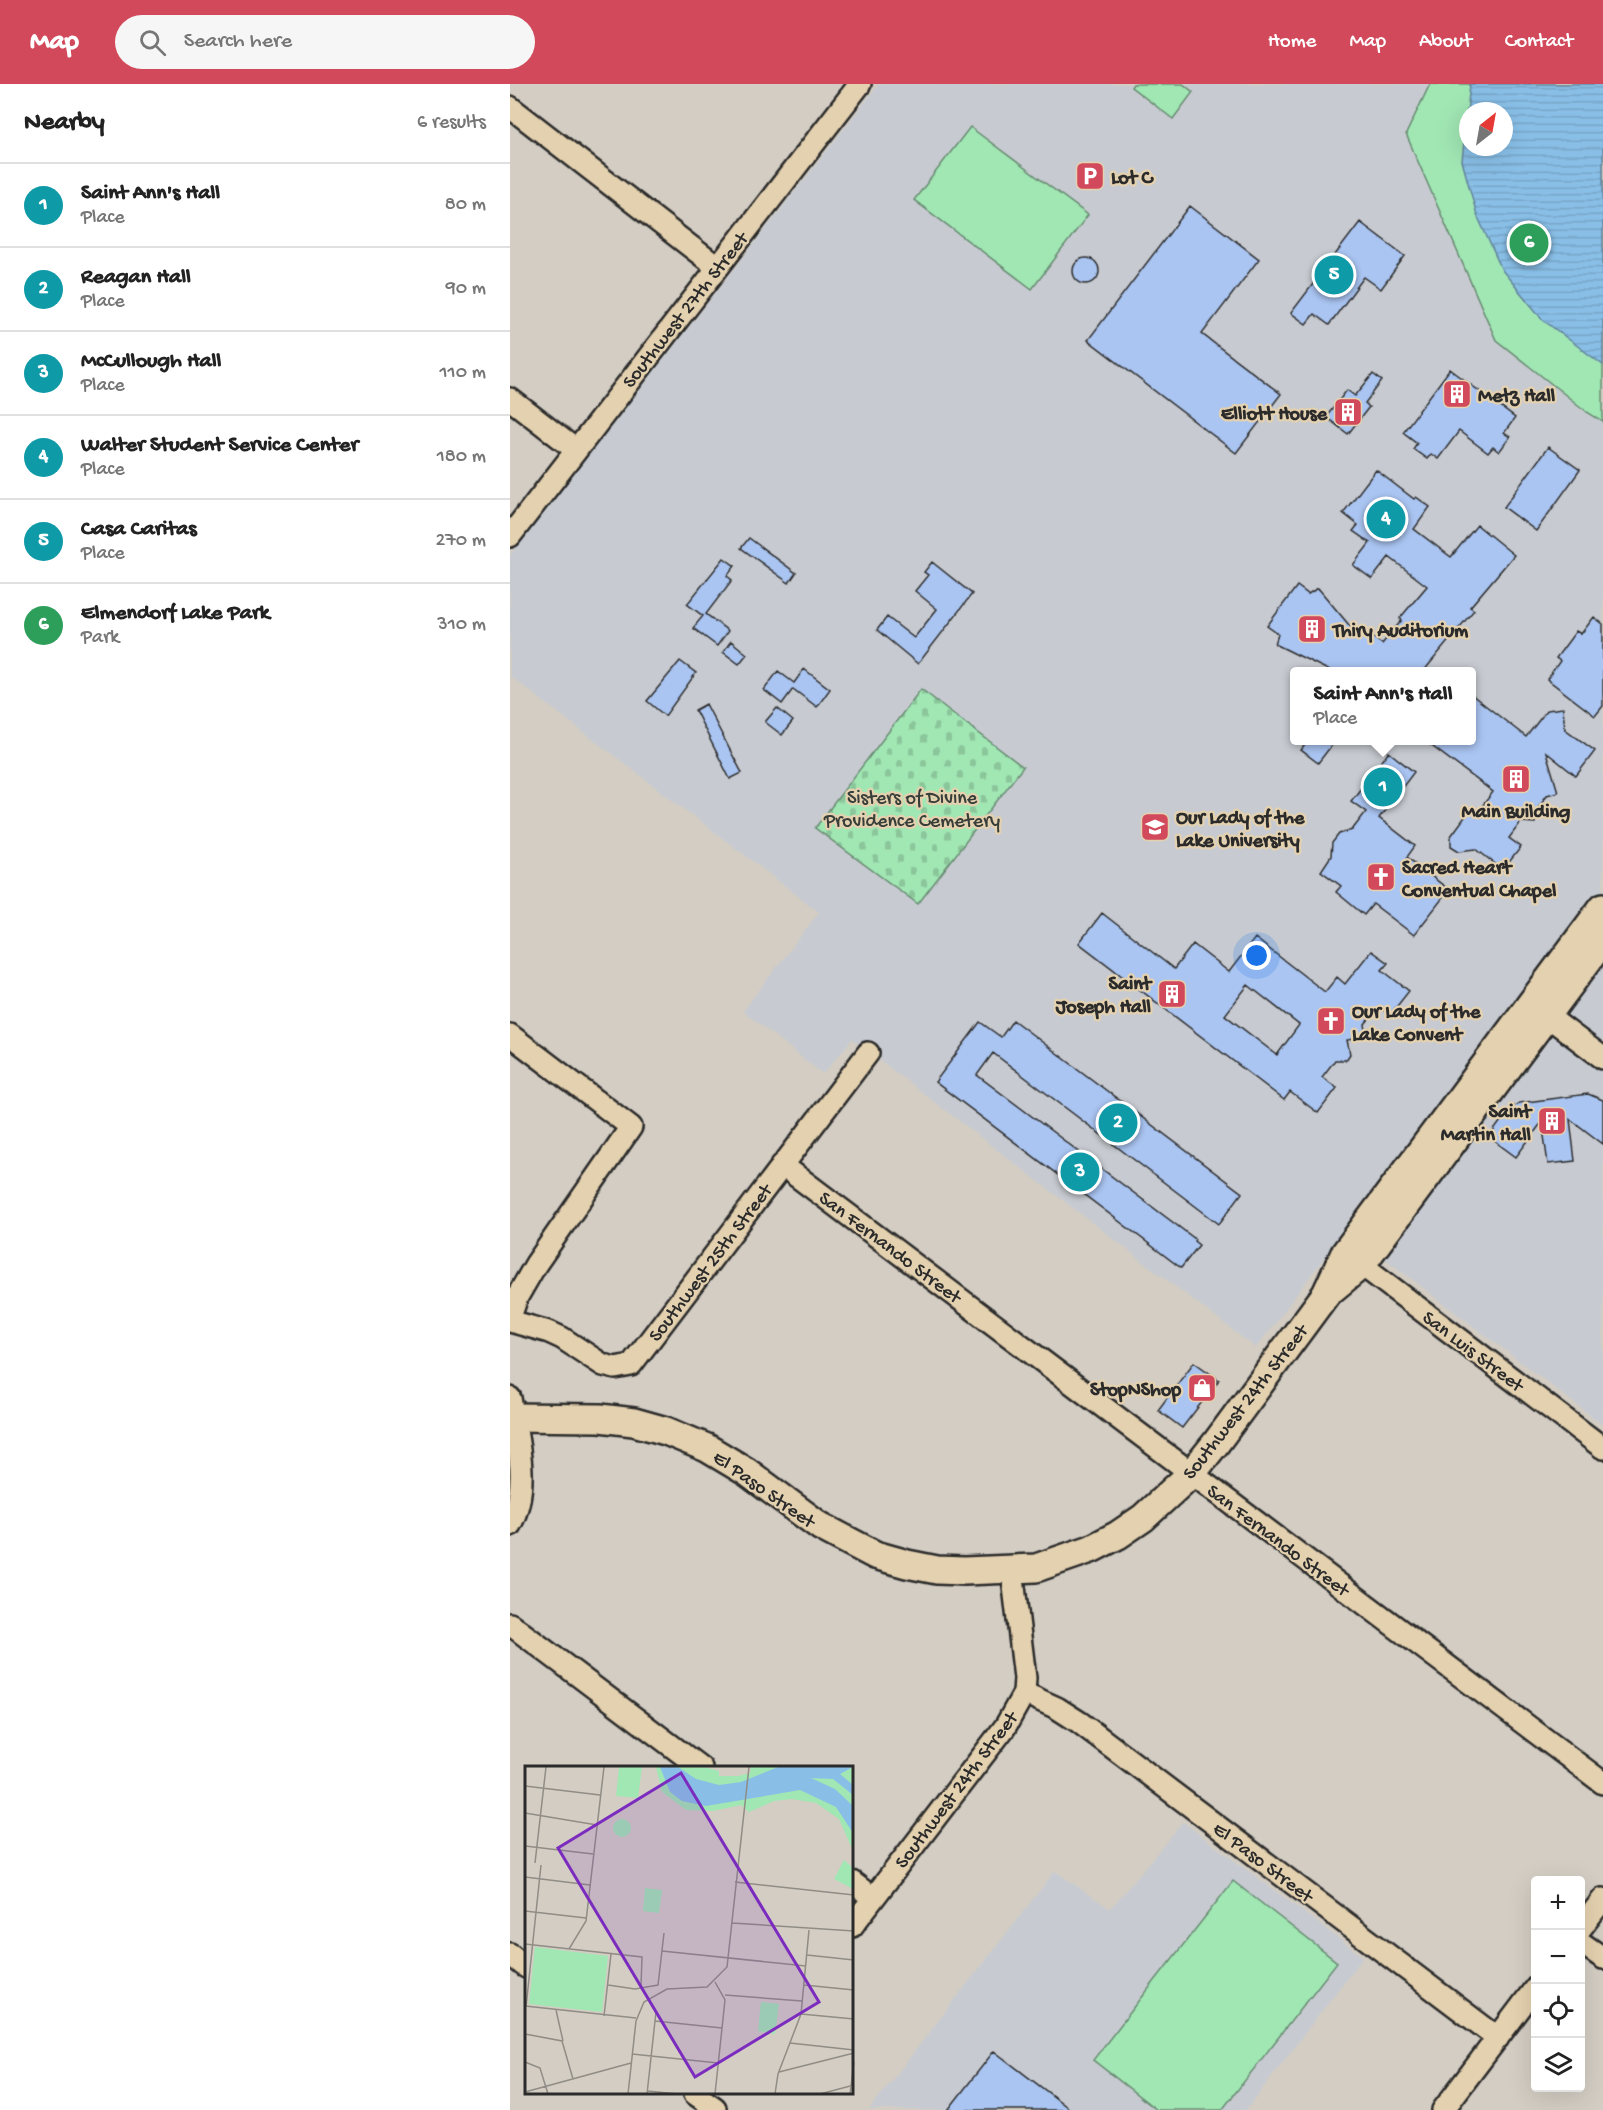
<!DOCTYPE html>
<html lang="en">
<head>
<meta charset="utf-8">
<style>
	:root { --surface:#fff; --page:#f6f6f6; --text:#222; --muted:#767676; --line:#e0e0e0; --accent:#d1495b }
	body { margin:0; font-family:"Gochi Hand",sans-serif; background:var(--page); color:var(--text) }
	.controls { position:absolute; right:18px; bottom:18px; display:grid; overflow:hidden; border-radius:6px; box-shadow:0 6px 24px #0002 }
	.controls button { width:54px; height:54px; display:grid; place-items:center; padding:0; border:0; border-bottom:2px solid var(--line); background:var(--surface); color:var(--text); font:30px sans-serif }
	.compass { position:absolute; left:949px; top:18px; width:54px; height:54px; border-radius:50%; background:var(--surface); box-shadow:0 6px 24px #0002; rotate:31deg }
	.you { position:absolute; left:747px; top:872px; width:21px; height:21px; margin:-15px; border:4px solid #fff; border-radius:50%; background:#1a73e8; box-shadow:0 0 0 9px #1a73e833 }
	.badge { display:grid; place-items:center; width:39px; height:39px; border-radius:50%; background:var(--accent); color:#fff; font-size:20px; font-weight:700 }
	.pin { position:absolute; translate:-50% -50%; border:3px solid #fff; box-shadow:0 2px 6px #0006 }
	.popup { position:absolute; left:780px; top:583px; width:186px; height:78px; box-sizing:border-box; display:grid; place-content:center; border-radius:6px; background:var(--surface); filter:drop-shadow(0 2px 4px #0005); font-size:20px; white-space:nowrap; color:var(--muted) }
	.popup b { font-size:22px; color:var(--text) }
	.popup::after { content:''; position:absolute; left:50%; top:100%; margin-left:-12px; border:12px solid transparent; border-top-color:var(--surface) }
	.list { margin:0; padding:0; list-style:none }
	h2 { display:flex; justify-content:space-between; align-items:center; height:78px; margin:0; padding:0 24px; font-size:26px }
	h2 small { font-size:20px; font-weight:400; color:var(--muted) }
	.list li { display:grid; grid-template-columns:39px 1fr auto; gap:18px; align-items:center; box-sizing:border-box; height:84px; padding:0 24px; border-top:2px solid var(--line) }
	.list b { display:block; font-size:22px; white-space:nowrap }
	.list p { margin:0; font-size:20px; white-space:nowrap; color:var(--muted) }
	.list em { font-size:20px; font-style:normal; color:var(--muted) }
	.icon { flex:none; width:33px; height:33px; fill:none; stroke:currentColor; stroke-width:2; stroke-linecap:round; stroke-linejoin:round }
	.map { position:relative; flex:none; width:1093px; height:2026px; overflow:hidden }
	header { display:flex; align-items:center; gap:36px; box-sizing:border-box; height:84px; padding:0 30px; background:var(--accent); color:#fff }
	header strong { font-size:28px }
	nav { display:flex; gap:33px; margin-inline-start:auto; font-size:21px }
	.search { width:420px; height:54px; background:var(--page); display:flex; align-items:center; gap:15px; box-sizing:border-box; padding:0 21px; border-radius:33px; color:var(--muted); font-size:22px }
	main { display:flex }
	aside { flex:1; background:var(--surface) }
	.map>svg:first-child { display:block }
	.built { fill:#c7cbd1; fill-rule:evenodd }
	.cemetery { fill:url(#cemetery-stones); stroke:#668970; stroke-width:1.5 }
	.park { fill:#a1e7b4; stroke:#668970; stroke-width:1.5; fill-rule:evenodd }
	.water { fill:url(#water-rules); stroke:#63849c; stroke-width:1.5; fill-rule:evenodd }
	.building { fill:#aac5f2; stroke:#2b2b2b; stroke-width:1.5; fill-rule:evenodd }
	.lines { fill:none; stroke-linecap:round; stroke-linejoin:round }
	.minor-casing { stroke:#2b2b2b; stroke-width:26 }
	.major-casing { stroke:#2b2b2b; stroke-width:32 }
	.minor { stroke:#e4d1af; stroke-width:21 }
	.major { stroke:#e4d1af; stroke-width:27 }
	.labels { text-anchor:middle; stroke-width:4.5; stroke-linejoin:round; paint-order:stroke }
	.poi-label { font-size:20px; font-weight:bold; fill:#2b2b2b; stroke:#e4d1af; text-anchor:start }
	.street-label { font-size:20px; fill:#2b2b2b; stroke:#e4d1af }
	.park-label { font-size:20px; fill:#373e39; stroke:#e4d1af }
	.inset-road { fill:none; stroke:#908c86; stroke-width:1.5 }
	.view { fill:#7b2cbf; fill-opacity:0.15; stroke:#7b2cbf; stroke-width:3 }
	.inset-edge { fill:none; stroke:#2b2b2b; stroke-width:3 }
</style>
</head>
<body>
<header>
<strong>Map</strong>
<div class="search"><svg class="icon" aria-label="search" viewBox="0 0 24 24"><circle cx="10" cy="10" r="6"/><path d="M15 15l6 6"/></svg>Search here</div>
<nav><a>Home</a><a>Map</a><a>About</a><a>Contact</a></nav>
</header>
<main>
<aside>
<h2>Nearby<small>6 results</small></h2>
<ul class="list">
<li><span class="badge" style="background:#0f9aa8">1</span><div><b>Saint Ann's Hall</b><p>Place</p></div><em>80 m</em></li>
<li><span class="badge" style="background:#0f9aa8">2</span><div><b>Reagan Hall</b><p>Place</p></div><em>90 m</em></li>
<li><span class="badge" style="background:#0f9aa8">3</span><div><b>McCullough Hall</b><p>Place</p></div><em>110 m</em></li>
<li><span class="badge" style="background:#0f9aa8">4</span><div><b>Walter Student Service Center</b><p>Place</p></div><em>180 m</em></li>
<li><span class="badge" style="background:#0f9aa8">5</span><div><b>Casa Caritas</b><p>Place</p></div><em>270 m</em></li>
<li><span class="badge" style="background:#2e9e5b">6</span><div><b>Elmendorf Lake Park</b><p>Park</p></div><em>310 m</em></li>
</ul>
</aside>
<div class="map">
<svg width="1093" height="2026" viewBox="0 0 1093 2026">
	<defs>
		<pattern id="cemetery-stones" width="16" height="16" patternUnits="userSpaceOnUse" patternTransform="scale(1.5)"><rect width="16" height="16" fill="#a1e7b4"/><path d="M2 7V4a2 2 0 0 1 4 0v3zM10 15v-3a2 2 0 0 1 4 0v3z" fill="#8bc69b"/></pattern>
		<pattern id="water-rules" width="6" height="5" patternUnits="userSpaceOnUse" patternTransform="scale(1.5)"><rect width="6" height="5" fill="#89bfe7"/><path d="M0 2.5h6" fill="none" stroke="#76a4c6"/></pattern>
	</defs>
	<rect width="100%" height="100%" fill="#d3cdc3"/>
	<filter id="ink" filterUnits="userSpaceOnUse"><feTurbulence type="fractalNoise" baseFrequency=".0167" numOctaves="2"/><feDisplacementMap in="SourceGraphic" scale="12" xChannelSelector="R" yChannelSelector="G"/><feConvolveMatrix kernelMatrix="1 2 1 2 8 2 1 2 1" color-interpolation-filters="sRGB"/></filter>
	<g filter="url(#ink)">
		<path class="built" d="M369,0H920L896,50L1077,328L1093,338V1341L836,1145L746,1264L342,955L313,990L233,927L309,828L0,592V471ZM784,588H962V656H784Z
			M673,1738L853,1873L736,2026H359L545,1787L600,1825Z"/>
		<path class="cemetery" d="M411,605L513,683L408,820L305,744Z"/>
		<path class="park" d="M623,0H673L683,8L663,35L621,3Z
			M920,0H1093V338L1077,328L986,256L896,50ZM958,27H994V63H958Z
			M460,43L578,131L522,205L404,116Z
			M723,1797L827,1878L712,2026H647L583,1976Z"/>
		<path class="water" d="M960,0H1093V281L1033,236L992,186L967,131L952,77ZM958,27H994V63H958Z"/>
		<path class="building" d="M680,122L749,175L692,250L771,310L726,369L578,256Z
			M850,138L895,172L871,205L854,193L819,241L804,230L796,240L781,229Z
			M563 187a13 13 0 1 1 26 0a13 13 0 1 1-26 0Z
			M940,285L1005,334L994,349L1000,353L989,368L983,363L978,369L949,347L928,375L921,370L917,375L903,365L907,359L893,348Z
			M863,290L872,297L855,319L859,323L838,350L816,333L837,306L845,312Z
			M1038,363L1070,386L1026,447L994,423Z
			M866,386L904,415L906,413L920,423L904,445L941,473L967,441L1004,471L960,523L964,526L913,588H822L765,560L768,550L757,542L787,502L798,510L808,504L850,554L855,548L872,560L892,536L890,534L917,502L879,473L862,495L843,481L860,459L843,447L848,441L833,429Z
			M239,454L286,489L279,499L231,464Z
			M214,474L225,482L217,492L222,496L196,530L218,547L207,562L183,544L193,532L177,520Z
			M422,478L462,510L408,580L367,546L377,533L404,554L427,525L405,507L418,491L414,488Z
			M1084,533L1093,540V622L1085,632L1037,595L1050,577L1046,574L1066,547L1071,550Z
			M221,557L237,570L229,580L213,568Z
			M170,577L186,589L155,632L137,617Z
			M294,585L320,605L307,623L283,605L272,620L254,606L268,587L284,599Z
			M962,611L1016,653L1037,626L1053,624L1055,645L1085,667L1066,692L1036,668L1048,708L1037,711L1024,729L1025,739L1011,738L999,754L1011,763L993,786L966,765L949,767L941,762V752L960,726H969L983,708L915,657H962Z
			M196,620L232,689L220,695L185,626Z
			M267,624L283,637L272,651L255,638Z
			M798,657H825L808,679L791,666Z
			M879,668L904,688L869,734L905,762L897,773L939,806L904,851L863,820L854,831L826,808L831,802L811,787L821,772L822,759L829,750L842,746L856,728L841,717Z
			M592,829L664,885L683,860L719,888L745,854L815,908L827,893L835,900L861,867L878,879L872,886L899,907L880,931L869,923L855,940L857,953L837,956L840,970L836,976H825L812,993L827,1004L808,1029L780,1008L774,1016L569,859ZM738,901L789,941L767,971L715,931Z
			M503,936L732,1109L709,1140L483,969L467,991L685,1155L684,1157L689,1161L671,1184L425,998L470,938L491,953Z
			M1078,1010L1093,1016V1060L1060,1035L1065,1077L1038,1080L1032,1038L1006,1073L979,1053L999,1026L1009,1019Z
			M684,1278L709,1296L672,1344L648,1326Z
			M484,1967L561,2026H438Z"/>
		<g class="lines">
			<g class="minor-casing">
				<path id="minor" d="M0,23L207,183
					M0,315L66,366
					M0,452L350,0
					M1024,922L1093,974
					M0,951L121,1043L26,1180L7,1213L0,1233
					M272,1081L1093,1699
					M840,1172L1093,1364
					M0,1237L39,1248L52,1254L93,1281L105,1284L121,1281L358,969
					M0,1314C7,1354 21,1403 0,1441
					M0,1540L191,1684
					M514,1609L547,1624L569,1638L988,1954
					M342,1798L363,1814
					M342,1842L495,1643L514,1609L515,1594L502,1486
					M1070,1845L1093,1815
					M1070,1858L1093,1874
					M0,1870L16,1883
					M185,2010L205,2024
					M933,2026L1026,1903"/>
			</g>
			<g class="major-casing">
				<path id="major" d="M822,1205L851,1181L1093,856
					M0,1333L90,1334L124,1338L156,1347L197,1364L237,1388L310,1442L365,1471L397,1480L427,1486L454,1487L526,1484L581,1465L608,1451L633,1434L682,1389L706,1359L816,1210L835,1169L1093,823"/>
			</g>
			<use href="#minor" class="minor"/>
			<use href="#major" class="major"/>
		</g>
	</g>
	<defs>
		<g id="parking-square" transform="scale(1.5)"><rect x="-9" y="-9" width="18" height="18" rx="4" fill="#d1495b" stroke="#e4d1af"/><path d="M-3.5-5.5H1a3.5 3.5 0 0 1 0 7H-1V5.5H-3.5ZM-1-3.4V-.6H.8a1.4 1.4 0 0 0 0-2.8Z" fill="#fff"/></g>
		<g id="building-square" transform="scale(1.5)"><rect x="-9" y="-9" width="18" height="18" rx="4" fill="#d1495b" stroke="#e4d1af"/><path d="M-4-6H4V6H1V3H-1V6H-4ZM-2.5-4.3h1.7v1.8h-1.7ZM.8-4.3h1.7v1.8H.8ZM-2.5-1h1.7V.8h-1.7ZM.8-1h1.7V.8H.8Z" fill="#fff"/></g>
		<g id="university-square" transform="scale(1.5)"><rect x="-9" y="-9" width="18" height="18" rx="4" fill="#d1495b" stroke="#e4d1af"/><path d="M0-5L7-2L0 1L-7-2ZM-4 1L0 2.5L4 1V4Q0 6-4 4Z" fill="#fff"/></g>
		<g id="church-square" transform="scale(1.5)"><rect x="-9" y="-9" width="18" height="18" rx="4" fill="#d1495b" stroke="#e4d1af"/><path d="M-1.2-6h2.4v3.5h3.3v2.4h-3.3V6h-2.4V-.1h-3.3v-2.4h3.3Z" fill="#fff"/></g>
		<g id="shop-square" transform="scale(1.5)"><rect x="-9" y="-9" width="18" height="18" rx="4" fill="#d1495b" stroke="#e4d1af"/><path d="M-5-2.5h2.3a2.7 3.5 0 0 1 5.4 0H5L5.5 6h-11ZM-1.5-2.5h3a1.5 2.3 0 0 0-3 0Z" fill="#fff"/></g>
	</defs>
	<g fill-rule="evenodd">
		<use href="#parking-square" x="580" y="92"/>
		<use href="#building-square" x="947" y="310"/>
		<use href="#building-square" x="838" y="328"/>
		<use href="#building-square" x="802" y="545"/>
		<use href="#building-square" x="1006" y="695"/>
		<use href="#university-square" x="645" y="743"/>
		<use href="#church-square" x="871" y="793"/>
		<use href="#building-square" x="662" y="910"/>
		<use href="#church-square" x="821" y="937"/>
		<use href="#building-square" x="1042" y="1037"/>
		<use href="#shop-square" x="692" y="1304"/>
	</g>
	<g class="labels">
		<g class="poi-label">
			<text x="601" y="99">Lot C</text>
			<text x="968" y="317">Metz Hall</text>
			<text x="817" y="335" text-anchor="end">Elliott House</text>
			<text x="823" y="552">Thiry Auditorium</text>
			<text x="1006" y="733" text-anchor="middle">Main Building</text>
			<text x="666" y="739">Our Lady of the<tspan x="666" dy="23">Lake University</tspan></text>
			<text x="892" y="789">Sacred Heart<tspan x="892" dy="23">Conventual Chapel</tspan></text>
			<text x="641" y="905" text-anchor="end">Saint<tspan x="641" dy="23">Joseph Hall</tspan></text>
			<text x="842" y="933">Our Lady of the<tspan x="842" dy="23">Lake Convent</tspan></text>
			<text x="1021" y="1033" text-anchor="end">Saint<tspan x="1021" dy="23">Martin Hall</tspan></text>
			<text x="671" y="1311" text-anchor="end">StopNShop</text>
		</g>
		<g class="street-label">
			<text transform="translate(174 225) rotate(-52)" y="7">Southwest 27th Street</text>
			<text transform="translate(381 1162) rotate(37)" y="7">San Fernando Street</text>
			<text transform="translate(199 1178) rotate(-53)" y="7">Southwest 25th Street</text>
			<text transform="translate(964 1266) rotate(37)" y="7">San Luis Street</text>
			<text transform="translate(734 1317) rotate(-52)" y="7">Southwest 24th Street</text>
			<text transform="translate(255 1404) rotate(35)" y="7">El Paso Street</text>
			<text transform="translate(769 1455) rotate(37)" y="7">San Fernando Street</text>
			<text transform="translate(445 1705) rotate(-53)" y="7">Southwest 24th Street</text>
			<text transform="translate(754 1777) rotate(37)" y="7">El Paso Street</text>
		</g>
		<g class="park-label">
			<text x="402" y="719">Sisters of Divine<tspan x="402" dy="23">Providence Cemetery</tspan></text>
		</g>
	</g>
	<g transform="translate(15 1682)">
		<rect width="328" height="328" fill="#d3cdc3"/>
		<path d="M120,122L137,124L134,147L118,145Z" fill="#a1e7b4"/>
		<path d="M94,1H117L113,32L91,30ZM131,1H179L194,5V10H213L225,7L226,1H328V85L314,53L291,37L267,33L249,35L224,46L216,39L188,45L161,44L137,26ZM88 62a9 9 0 1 1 18 0a9 9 0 1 1-18 0ZM319,94L328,102V123L309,113ZM10,181L83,190L77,246L4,238ZM236,236L254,238L250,268L233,265Z" fill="#a1e7b4"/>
		<path d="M135,1H153L171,13L194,19L216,16L253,1H328L315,8L328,19V29L308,13L286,12L310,23L327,39L328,67L311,41L275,24L181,40L157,35L145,26Z" fill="#89bfe7"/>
		<path class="inset-road" d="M0,20L75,29M0,47L72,59M0,80L68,88M10,97L21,1M0,111L65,119M210,116L329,129M0,145L61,152M207,157L329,165M0,178L117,191L116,220L131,246L122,328M44,183L61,155L79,1M137,185L281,200M282,189L329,194M83,219L110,223L133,219L139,167M279,219L329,224M200,229L277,235M0,240L111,252M1,241L16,99M31,244L38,275M276,248L329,253M79,250L86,188M130,255L197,262M0,268L37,275L48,313M265,277L329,284M107,288L193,297M0,296L15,302L23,328M254,306L329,287M123,325L152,328M0,326L106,297M103,328L111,255L119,236L142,223L182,221L202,201L224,1M190,328L200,234L190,216M250,328L253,308L276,248L284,164M295,328L329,319M325,328L329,296"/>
		<path class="view" d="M156,7L294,236L170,311L33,82Z"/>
		<rect width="328" height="328" class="inset-edge"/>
	</g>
</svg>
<div class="controls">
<button>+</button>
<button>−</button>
<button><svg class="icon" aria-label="locate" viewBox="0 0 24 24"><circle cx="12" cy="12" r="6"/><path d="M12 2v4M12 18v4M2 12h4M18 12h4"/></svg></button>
<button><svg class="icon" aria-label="layers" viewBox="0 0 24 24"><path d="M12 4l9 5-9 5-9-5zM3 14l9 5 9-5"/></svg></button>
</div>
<svg class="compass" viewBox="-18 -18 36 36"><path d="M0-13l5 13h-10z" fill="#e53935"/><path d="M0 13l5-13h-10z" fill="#767676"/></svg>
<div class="you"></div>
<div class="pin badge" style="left:873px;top:703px;background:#0f9aa8">1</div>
<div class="popup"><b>Saint Ann's Hall</b>Place</div>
<div class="pin badge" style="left:608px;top:1039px;background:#0f9aa8">2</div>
<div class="pin badge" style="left:570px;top:1088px;background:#0f9aa8">3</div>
<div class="pin badge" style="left:876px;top:435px;background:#0f9aa8">4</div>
<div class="pin badge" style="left:824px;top:191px;background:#0f9aa8">5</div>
<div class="pin badge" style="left:1019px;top:159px;background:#2e9e5b">6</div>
</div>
</main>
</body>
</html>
